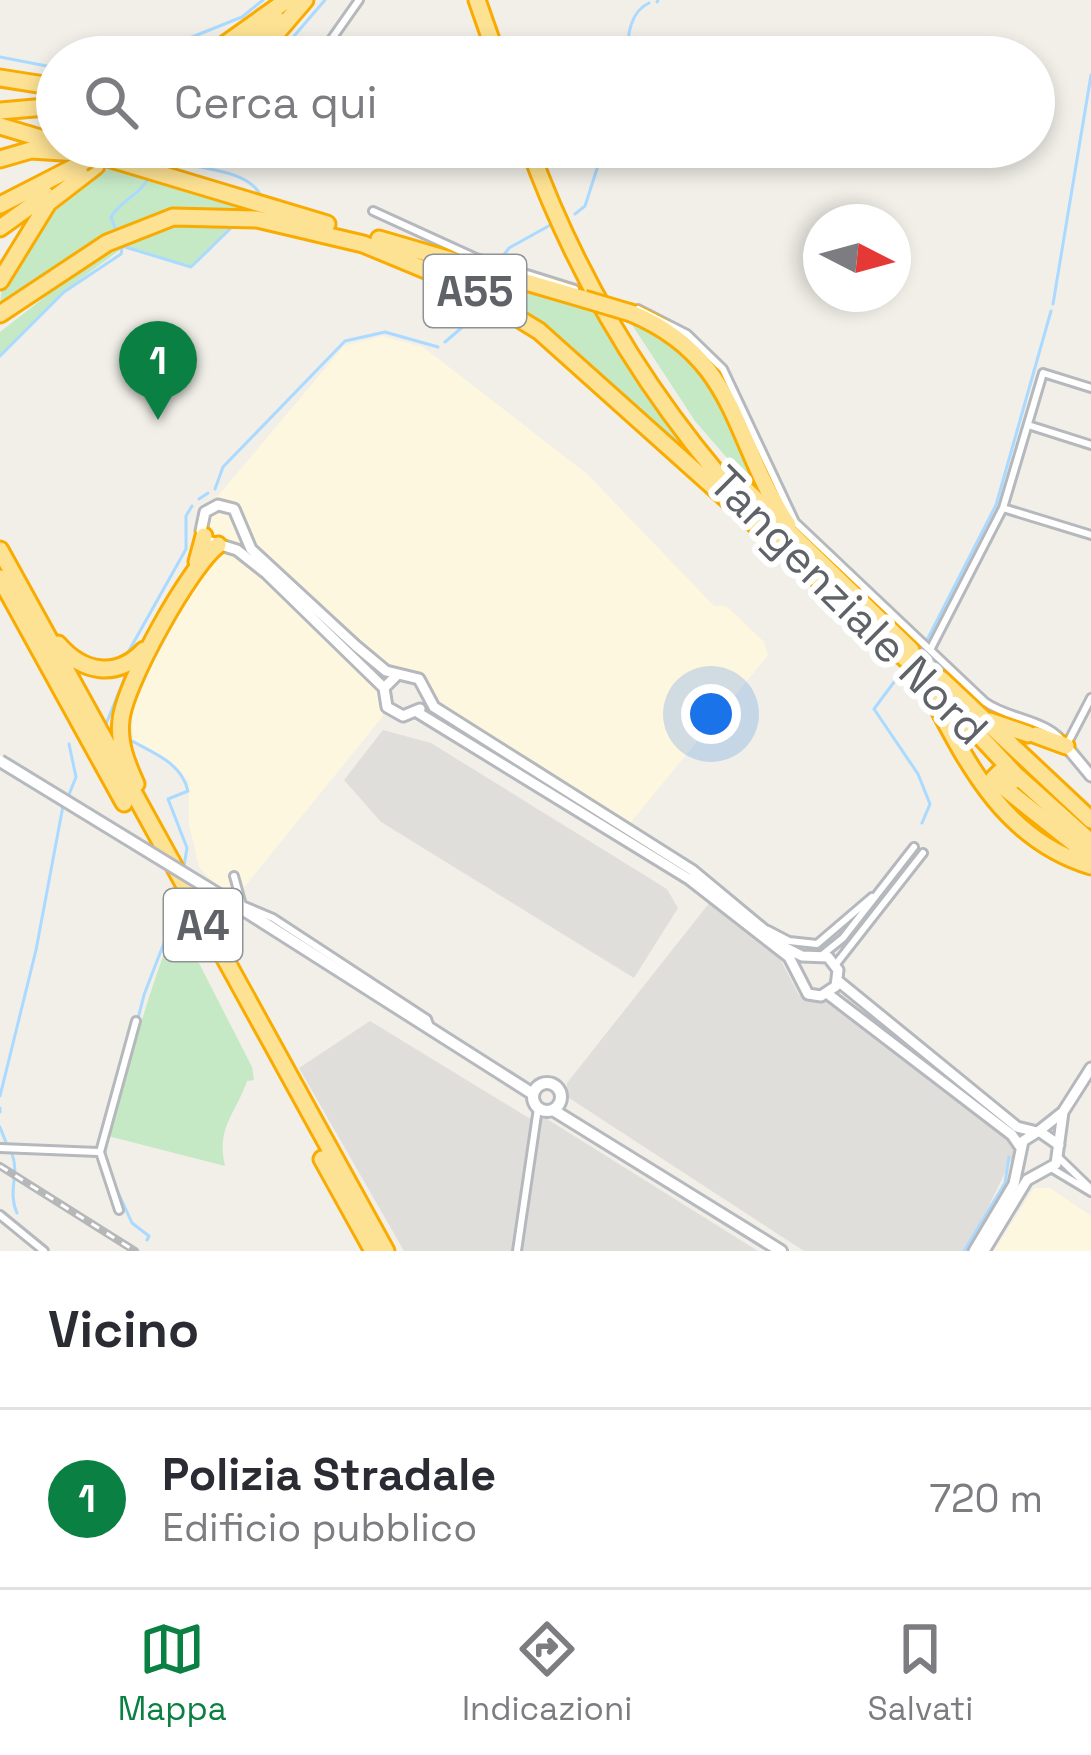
<!DOCTYPE html>
<html lang="it">
<head>
<meta charset="utf-8">
<style>
	:root { --surface:#fff; --page:#f2f2f3; --text:#2b2b33; --muted:#7c7c81; --line:#e1e1e2; --accent:#0b8043 }
	body { margin:0; font-family:"Space Grotesk",sans-serif; background:var(--page); color:var(--text) }
	.compass { position:absolute; left:803px; top:204px; width:108px; height:108px; border-radius:50%; background:var(--surface); box-shadow:0 6px 18px #0003; rotate:96deg }
	.you { position:absolute; left:711px; top:714px; width:42px; height:42px; margin:-30px; border:9px solid #fff; border-radius:50%; background:#1a73e8; box-shadow:0 0 0 18px #1a73e833 }
	.badge { display:grid; place-items:center; width:78px; height:78px; border-radius:50%; background:var(--accent); color:#fff; font-size:39px; font-weight:700 }
	.pin { position:absolute; translate:-50% -99px; filter:drop-shadow(0 3px 6px #0008) }
	.pin::after { content:''; position:absolute; top:63px; width:42px; height:36px; background:inherit; clip-path:polygon(0 0,100% 0,50% 100%) }
	.list { margin:0; padding:0; list-style:none }
	h2 { display:flex; justify-content:space-between; align-items:center; height:156px; margin:0; padding:0 48px; font-size:51px }
	h2 small { font-size:39px; font-weight:400; color:var(--muted) }
	.list li { display:grid; grid-template-columns:78px 1fr auto; gap:36px; align-items:center; box-sizing:border-box; height:180px; padding:0 48px; border-top:3px solid var(--line) }
	.list b { display:block; font-size:45px; white-space:nowrap }
	.list p { margin:0; font-size:39px; white-space:nowrap; color:var(--muted) }
	.list em { font-size:39px; font-style:normal; color:var(--muted) }
	.icon { flex:none; width:66px; height:66px; fill:none; stroke:currentColor; stroke-width:2; stroke-linecap:round; stroke-linejoin:round }
	.map { position:relative; flex:none; width:1091px; height:1251px; overflow:hidden }
	.search { position:absolute; background:var(--surface); box-shadow:0 6px 18px #0003; left:36px; right:36px; top:36px; height:132px; display:flex; align-items:center; gap:30px; box-sizing:border-box; padding:0 42px; border-radius:66px; color:var(--muted); font-size:45px }
	.sheet { height:336px; background:var(--surface) }
	nav { display:flex; justify-content:space-around; align-items:center; box-sizing:border-box; height:168px; border-top:3px solid var(--line); background:var(--surface); font-size:33px; color:var(--muted) }
	nav a { display:grid; justify-items:center; gap:6px }
	nav .on { color:var(--accent) }
	.map>svg:first-child { display:block }
	.commercial { fill:#fef7e0 }
	.industrial { fill:#e0deda }
	.green { fill:#c5e8c5 }
	.lines { fill:none; stroke-linecap:round; stroke-linejoin:round }
	.stream { stroke:#aadaff; stroke-width:3 }
	.minor-casing { stroke:#b5b8bc; stroke-width:12 }
	.tertiary-casing { stroke:#b5b8bc; stroke-width:15 }
	.secondary-casing { stroke:#b6babf; stroke-width:16 }
	.motorway-casing { stroke:#f9ab00; stroke-width:21 }
	.minor { stroke:#fff; stroke-width:6 }
	.tertiary { stroke:#fff; stroke-width:9 }
	.secondary { stroke:#fff; stroke-width:10 }
	.motorway { stroke:#fde293; stroke-width:15 }
	.rail-casing { stroke:#b6b7b8; stroke-width:8 }
	.rail { stroke:#fff; stroke-width:3; stroke-dasharray:9; stroke-linecap:butt }
	.secondary-bridge-casing { stroke:#b6babf; stroke-width:16; stroke-linecap:butt }
	.motorway-bridge-casing { stroke:#f9ab00; stroke-width:21; stroke-linecap:butt }
	.secondary-bridge { stroke:#fff; stroke-width:10 }
	.motorway-bridge { stroke:#fde293; stroke-width:15 }
	.labels { text-anchor:middle; stroke-width:12; stroke-linejoin:round; paint-order:stroke }
	.shield { fill:#fff; stroke:#8f9295; stroke-width:3 }
	.shield-label { font-size:42px; font-weight:bold; fill:#5f6368 }
	.street-label { font-size:45px; fill:#5f6368; stroke:#fff }
</style>
</head>
<body>
<div class="map">
<svg width="1091" height="1251" viewBox="0 0 1091 1251">
	<rect width="100%" height="100%" fill="#f1efe8"/>
	<path class="commercial" d="M382,336L423,347L587,474L714,606H726L764,642L768,655L631,822L441,709L417,673L395,670L379,689L383,716L241,891L218,887L199,867L189,824V782L176,766L133,739L132,704L207,562L197,521L344,346Z
		M1034,1188H1050L1091,1216V1251H994Z"/>
	<path class="industrial" d="M383,730L431,743L667,889L678,908L634,978L381,822L344,780Z
		M710,902L778,955L799,995L836,1003L1011,1141L1014,1154L967,1251H804L566,1096L567,1083Z
		M370,1021L529,1118L547,1119L758,1251H404L299,1068Z"/>
	<path class="green" d="M103,164L327,227L248,213L181,211L0,309C0,246 60,202 103,164Z
		M174,224L232,226L191,266L124,247L64,291L0,356V332L108,248Z
		M368,240L596,308L708,474L576,356Z
		M627,317L641,322L710,373L773,511L695,421Z
		M177,920L252,1067L254,1080L247,1081C235,1115 216,1128 225,1166L108,1136C130,1063 148,990 177,920Z"/>
	<g class="lines">
		<path class="stream" d="M657,2L658,0
			M0,57L57,68
			M142,57L242,17L263,0
			M276,57L325,0
			M626,57C628,37 629,12 649,3
			M171,147V161C198,169 248,169 261,196
			M153,165L165,147
			M575,214L585,206L604,147
			M116,231L111,217C121,200 141,195 150,175
			M125,247L191,267L231,228
			M500,260L509,248L554,223
			M1053,304L1091,75
			M445,342L473,318L480,303
			M0,356L64,292L121,254L123,243
			M215,489L223,467L345,341L385,332L438,347
			M199,499L208,493
			M926,642L996,505L1051,311
			M126,656L186,549V516L192,506
			M903,670L874,709L918,774L930,804L922,823
			M129,715L130,740C153,753 181,762 188,791L168,799L187,848L184,866
			M106,724L127,672
			M68,797L76,777L69,744
			M0,1096L36,950L63,806
			M0,1108V1112
			M111,1123L144,995L175,914
			M0,1127L7,1145
			M12,1154C20,1174 7,1191 17,1213
			M104,1159L108,1133
			M112,1179L132,1223L149,1236L147,1240
			M964,1251L1005,1183L1009,1157"/>
		<g class="minor-casing">
			<path id="minor" d="M319,57L359,0
				M373,211L476,258L575,289
				M638,309L687,334L723,369L795,522L985,702C1010,720 1051,719 1066,746L1091,698
				M1028,425L1091,445
				M1003,508L1091,535
				M930,650L1003,508L1043,373L1091,388
				M234,876L242,905L273,918L427,1019L430,1027
				M768,930L789,941L817,944L872,897
				M822,955L843,938L914,847
				M836,964L923,853
				M0,1148L98,1152
				M1059,1158L1091,1189
				M1051,1168L1091,1192
				M119,1210L100,1152L136,1021
				M0,1215L44,1251
				M517,1251L538,1108"/>
		</g>
		<g class="tertiary-casing">
			<path id="tertiary" d="M398,674L384,688L387,707L403,716L420,709
				M384,688L266,573L237,550L208,541L201,531L205,512L218,505L234,509L251,549L356,646L386,671L419,679L434,707L692,870L786,948L802,956L828,957L838,970L836,986L821,996L808,994L789,957L689,879L417,712
				M1066,746L1091,776
				M838,981L1017,1127L1037,1132
				M828,994L1012,1135L1021,1148
				M1039,1131L1063,1112L1091,1068
				M974,1251L1014,1184L1023,1141L1039,1131L1059,1145
				M984,1251L1027,1180L1056,1164L1063,1112"/>
		</g>
		<g class="secondary-casing">
			<path id="secondary" d="M239,907L533,1094
				M533 1097a14 14 0 1 1 28 0a14 14 0 1 1-28 0Z
				M553,1110L781,1251"/>
		</g>
		<g class="motorway-casing">
			<path id="motorway" d="M477,0L497,57
				M275,35L305,0
				M207,57L287,0
				M237,57L278,20
				M0,78L57,87
				M0,111L57,106
				M0,126L57,143
				M71,147L327,224
				M529,147C577,279 649,398 742,502
				M0,159L31,150L78,153
				M0,205L82,163
				M0,228L46,195
				M379,239L584,299
				M0,281L48,203L96,166
				M631,313C739,358 732,441 788,525
				M0,314L107,243L173,217L257,219L363,244L467,287L539,331L796,561
				M739,483L911,650
				M0,550L386,1251
				M791,555L919,671L1015,774L1091,842
				M197,562L204,536
				M0,578L124,803
				M58,644C83,673 117,679 144,650
				M941,679L1091,820
				M926,685C966,761 1002,839 1091,866
				M990,721L1028,734
				M1036,735L1066,746
				M1012,782L1000,772L993,779L1091,857
				M136,784C127,764 118,743 121,720C124,685 190,566 218,545
				M322,1159L373,1251"/>
		</g>
		<use href="#minor" class="minor"/>
		<use href="#tertiary" class="tertiary"/>
		<use href="#secondary" class="secondary"/>
		<use href="#motorway" class="motorway"/>
		<g class="rail-casing">
			<path id="rail" d="M0,1166L135,1251"/>
		</g>
		<use href="#rail" class="rail"/>
		<g class="secondary-bridge-casing">
			<path id="secondary-bridge" d="M0,761L239,907"/>
		</g>
		<g class="motorway-bridge-casing">
			<path id="motorway-bridge" d="M82,163L107,147
				M584,299L631,313"/>
		</g>
		<use href="#secondary-bridge" class="secondary-bridge"/>
		<use href="#motorway-bridge" class="motorway-bridge"/>
	</g>
	<g class="labels">
		<g class="shield">
			<rect x="424" y="255" width="102" height="72" rx="9"/>
			<rect x="164" y="889" width="78" height="72" rx="9"/>
		</g>
		<g class="shield-label">
			<text x="475" y="306">A55</text>
			<text x="203" y="940">A4</text>
		</g>
		<g class="street-label">
			<text transform="translate(849 605) rotate(45)" y="16">Tangenziale Nord</text>
		</g>
	</g>
</svg>
<svg class="compass" viewBox="-18 -18 36 36"><path d="M0-13l5 13h-10z" fill="#e53935"/><path d="M0 13l5-13h-10z" fill="#7c7c81"/></svg>
<div class="you"></div>
<div class="pin badge" style="left:158px;top:420px">1</div>
<div class="search"><svg class="icon" aria-label="search" viewBox="0 0 24 24"><circle cx="10" cy="10" r="6"/><path d="M15 15l6 6"/></svg>Cerca qui</div>
</div>
<section class="sheet">
<h2>Vicino<small></small></h2>
<ul class="list">
<li><span class="badge">1</span><div><b>Polizia Stradale</b><p>Edificio pubblico</p></div><em>720 m</em></li>
</ul>
</section>
<nav>
<a class="on"><svg class="icon" aria-label="map" viewBox="0 0 24 24"><path d="M3 6l6-2 6 2 6-2v14l-6 2-6-2-6 2zM9 4v14M15 6v14"/></svg>Mappa</a>
<a><svg class="icon" aria-label="directions" viewBox="0 0 24 24"><path d="M12 3l9 9-9 9-9-9zM9 14v-3h6M13 9l2 2-2 2"/></svg>Indicazioni</a>
<a><svg class="icon" aria-label="saved" viewBox="0 0 24 24"><path d="M7 4h10v16l-5-4-5 4z"/></svg>Salvati</a>
</nav>
</body>
</html>
